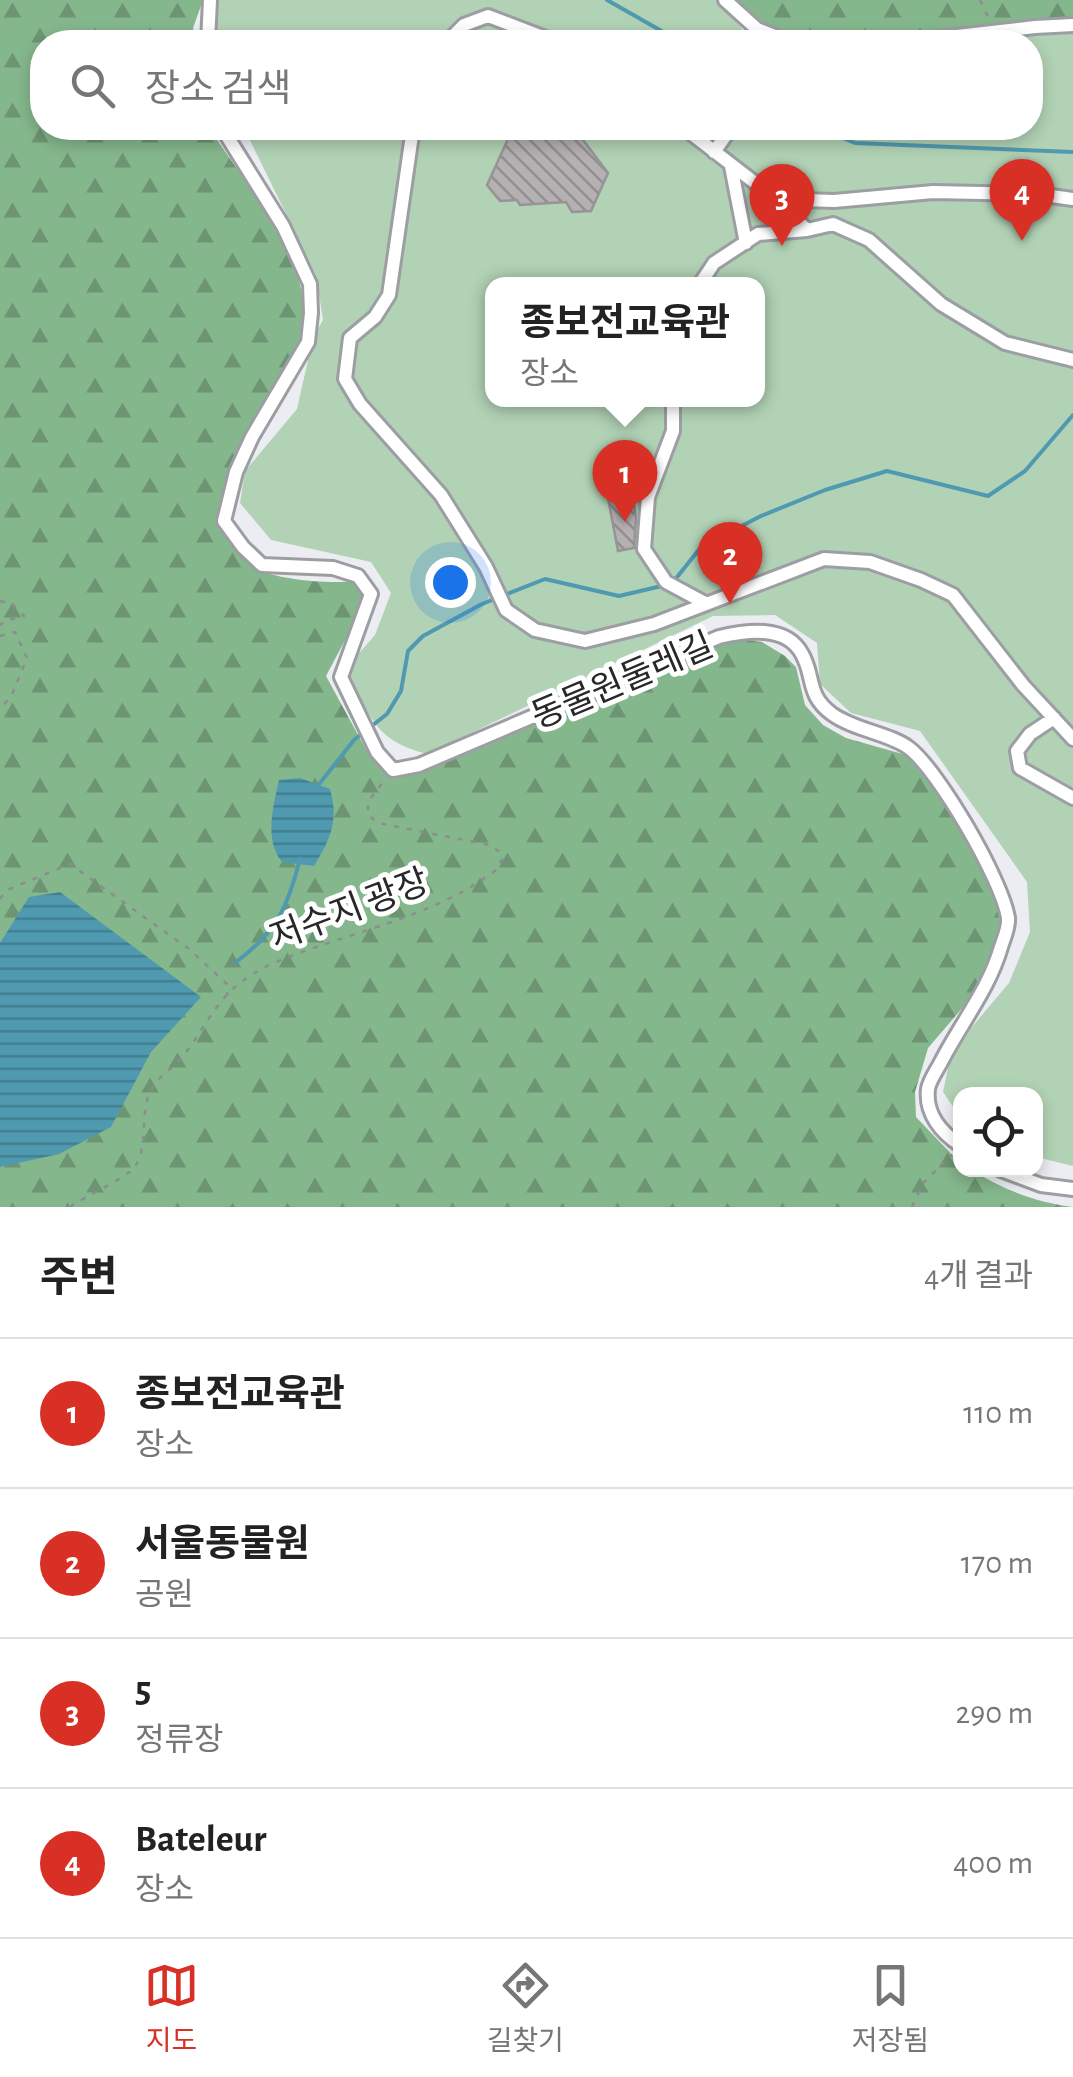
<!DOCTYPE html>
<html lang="ko">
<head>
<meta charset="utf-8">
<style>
	:root { --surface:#fff; --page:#f6f6f6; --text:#222; --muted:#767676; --line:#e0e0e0; --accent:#d93025 }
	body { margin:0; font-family:"Alegreya Sans","Noto Sans KR",sans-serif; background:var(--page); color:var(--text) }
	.controls { position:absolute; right:30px; bottom:30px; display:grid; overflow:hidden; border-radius:20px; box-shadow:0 5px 15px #0003 }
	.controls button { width:90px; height:90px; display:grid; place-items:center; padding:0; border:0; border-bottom:2px solid var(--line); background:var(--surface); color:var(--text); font:50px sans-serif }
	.you { position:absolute; left:450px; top:582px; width:35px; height:35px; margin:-25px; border:8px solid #fff; border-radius:50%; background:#1a73e8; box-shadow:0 0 0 15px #1a73e833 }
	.badge { display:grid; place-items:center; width:65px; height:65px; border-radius:50%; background:var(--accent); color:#fff; font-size:32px; font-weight:700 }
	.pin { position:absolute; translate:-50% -82px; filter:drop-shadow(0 2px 5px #0008) }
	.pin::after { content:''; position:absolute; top:52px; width:35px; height:30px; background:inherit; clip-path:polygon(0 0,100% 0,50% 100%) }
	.popup { position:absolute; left:485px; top:277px; width:280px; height:130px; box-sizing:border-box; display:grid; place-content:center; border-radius:20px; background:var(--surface); filter:drop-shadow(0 2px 8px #0005); font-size:32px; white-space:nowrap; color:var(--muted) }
	.popup b { font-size:38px; color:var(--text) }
	.popup::after { content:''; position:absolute; left:50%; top:100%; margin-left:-20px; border:20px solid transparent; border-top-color:var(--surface) }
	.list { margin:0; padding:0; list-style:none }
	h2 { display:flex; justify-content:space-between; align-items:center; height:130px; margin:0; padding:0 40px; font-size:42px }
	h2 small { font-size:32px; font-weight:400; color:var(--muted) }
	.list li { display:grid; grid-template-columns:65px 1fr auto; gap:30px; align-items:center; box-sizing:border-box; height:150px; padding:0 40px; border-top:2px solid var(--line) }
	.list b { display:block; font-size:38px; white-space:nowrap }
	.list p { margin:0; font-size:32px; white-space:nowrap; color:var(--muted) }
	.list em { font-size:32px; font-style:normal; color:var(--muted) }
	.icon { flex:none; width:55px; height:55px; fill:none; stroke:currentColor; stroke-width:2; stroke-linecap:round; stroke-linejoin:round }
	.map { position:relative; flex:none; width:1073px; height:1207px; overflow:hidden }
	.search { position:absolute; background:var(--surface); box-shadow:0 5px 15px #0003; left:30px; right:30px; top:30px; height:110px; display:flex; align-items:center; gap:25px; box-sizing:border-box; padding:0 35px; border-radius:40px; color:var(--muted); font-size:38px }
	.sheet { height:730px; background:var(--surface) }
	nav { display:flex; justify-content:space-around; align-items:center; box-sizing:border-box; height:140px; border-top:2px solid var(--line); background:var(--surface); font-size:28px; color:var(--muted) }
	nav a { display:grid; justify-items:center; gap:5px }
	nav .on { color:var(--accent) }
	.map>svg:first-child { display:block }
	.forest { fill:url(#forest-firs) }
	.park { fill:#b1d2b5; fill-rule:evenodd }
	.water { fill:url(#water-rules) }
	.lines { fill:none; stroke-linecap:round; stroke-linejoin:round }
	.stream { stroke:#509ab1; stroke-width:4 }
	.building { fill:url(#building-back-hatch); stroke:#989395; stroke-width:2.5 }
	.minor-casing { stroke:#9d9ea3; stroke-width:18 }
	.path { stroke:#8c8d90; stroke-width:2.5; stroke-dasharray:5 8; stroke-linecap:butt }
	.minor { stroke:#fff; stroke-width:12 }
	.labels { text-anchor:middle; stroke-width:10; stroke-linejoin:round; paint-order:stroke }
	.street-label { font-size:35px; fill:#28282a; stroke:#fff }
</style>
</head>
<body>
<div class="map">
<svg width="1073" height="1207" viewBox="0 0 1073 1207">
	<defs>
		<pattern id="forest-firs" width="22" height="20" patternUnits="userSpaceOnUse" patternTransform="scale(2.5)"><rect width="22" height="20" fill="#85b78c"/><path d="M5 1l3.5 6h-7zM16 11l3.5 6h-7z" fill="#6d9573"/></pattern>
		<pattern id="water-rules" width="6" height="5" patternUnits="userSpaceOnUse" patternTransform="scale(2.5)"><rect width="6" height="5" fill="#509ab1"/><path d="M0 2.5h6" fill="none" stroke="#427e90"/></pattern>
		<pattern id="building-back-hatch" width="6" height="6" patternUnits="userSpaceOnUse" patternTransform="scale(2.5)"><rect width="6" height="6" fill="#b5b0b2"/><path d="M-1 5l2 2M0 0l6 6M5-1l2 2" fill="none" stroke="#938f91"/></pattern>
	</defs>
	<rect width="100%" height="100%" fill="#ecedf2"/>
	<path class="forest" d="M0,0H203L193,28L196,42H42V128H214L216,138C250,190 319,272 302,338C295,369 259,407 245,437C232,465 227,496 220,526C230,540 241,560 257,569C278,580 331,584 353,581L367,599L326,676L369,755L394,779L569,710L695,649L738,639L762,642L785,656L796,667L805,705L823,725L846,738L906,755L952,811L989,867L998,904L1001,941L971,998L928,1048L915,1092L916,1117L960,1163V1170C975,1170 984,1178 997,1184C1021,1196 1047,1204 1073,1207H0Z
		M732,0H1073V20L879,39L816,42L752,23Z"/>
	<path class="park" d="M217,0H718L744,31L758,42H216Z
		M1073,31V1166L1036,1157V1094H960V1117L943,1092L949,1063L971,1028L1009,983L1030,932L1027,882L920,731L851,713L820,684L817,643L775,615L713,616L428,754C373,741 371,715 345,669L375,635L391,593L371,562L271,540L240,503L245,471L297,409L313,338L323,320L316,275L244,128H1030V42H948ZM492,284H758V400H492Z"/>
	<path class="water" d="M300,778L330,789C339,820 331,838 314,866L282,862C264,840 273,807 279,780Z
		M60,892L201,997L151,1052L111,1127L59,1154L0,1167V943L29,897Z"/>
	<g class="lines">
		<path class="stream" d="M607,0L681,42
			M818,128L855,143L1073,152
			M674,581L701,547L761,516L825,490L887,471L988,496L1025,471L1073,415
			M316,788L354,740L387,714L401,691L408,651L423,636L482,604L545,579L619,596L666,585
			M236,962C277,932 288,906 300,859"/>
	</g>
	<path class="building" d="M513,128H574L608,173L591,211L572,212L566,202L520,205L517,200L500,201L487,185Z
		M632,493L636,517L634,548L618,551L608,498Z"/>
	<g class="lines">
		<g class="minor-casing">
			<path id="minor" d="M725,0L757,29L790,42
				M208,42L210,0
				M447,42L464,25L488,16L556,42
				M904,42L1035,27L1073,25
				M222,128L283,226L310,284L311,313L308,342L252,437L236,472L224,521L243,547L262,565L333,568L358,576L371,594L341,677L377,752L393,770L419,765L719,637C745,631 786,624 802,654C815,677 806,695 832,714C854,730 891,734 909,748C939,771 1002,880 1008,918C1009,927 1004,938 1001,947C989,989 961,1023 941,1062C937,1070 929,1081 928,1089C925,1114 942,1133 960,1145
				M413,128L389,295L375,317L350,338L345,379L360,404L441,495L486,567L506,610L535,630L585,641L654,624L824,559L870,562L921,580L953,595L1023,685L1073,739
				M684,128L776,199L834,201L933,192L1037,194L1073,199
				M714,152L731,128
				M731,166L746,243
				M776,199L807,230L833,224L869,240L941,304L1005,343L1073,360
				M700,284L714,263L758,234L807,230
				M673,400V431L648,497L644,549L666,582L705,603
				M1054,718L1030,734L1017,751L1020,768L1073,798
				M1001,1170L1041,1185L1073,1189"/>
		</g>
		<path class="path" d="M980,0L990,21
			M485,128L509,137
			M0,601L12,604L24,616L18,619H8L0,625
			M0,636L15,632L27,658L11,697L0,708
			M0,899L7,890L70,864L189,949L228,985L227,996
			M70,1207C84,1197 127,1177 134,1168C149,1147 140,1117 149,1094C156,1077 173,1069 184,1055C202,1032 216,1001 240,983C264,964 294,955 322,945C382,925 446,908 496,870L502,859L501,853L490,845L378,823L368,815V802L385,779
			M912,1207L923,1183L952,1155"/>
		<use href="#minor" class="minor"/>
	</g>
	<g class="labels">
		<g class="street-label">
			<text transform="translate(622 680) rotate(-23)" y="12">동물원둘레길</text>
			<text transform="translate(349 909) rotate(-21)" y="12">저수지 광장</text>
		</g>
	</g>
</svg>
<div class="controls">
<button><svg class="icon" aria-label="locate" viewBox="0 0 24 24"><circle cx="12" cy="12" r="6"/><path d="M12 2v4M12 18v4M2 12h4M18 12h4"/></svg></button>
</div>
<div class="you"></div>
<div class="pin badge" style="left:625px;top:522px">1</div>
<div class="popup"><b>종보전교육관</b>장소</div>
<div class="pin badge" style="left:730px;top:604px">2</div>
<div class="pin badge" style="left:782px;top:246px">3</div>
<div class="pin badge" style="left:1022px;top:241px">4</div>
<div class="search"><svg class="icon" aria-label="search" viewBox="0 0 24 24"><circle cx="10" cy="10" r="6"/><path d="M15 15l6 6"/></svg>장소 검색</div>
</div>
<section class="sheet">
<h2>주변<small>4개 결과</small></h2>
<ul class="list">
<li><span class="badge">1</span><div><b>종보전교육관</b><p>장소</p></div><em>110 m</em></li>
<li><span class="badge">2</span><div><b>서울동물원</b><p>공원</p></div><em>170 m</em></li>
<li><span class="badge">3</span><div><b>5</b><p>정류장</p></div><em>290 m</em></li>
<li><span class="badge">4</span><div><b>Bateleur</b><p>장소</p></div><em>400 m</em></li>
</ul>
</section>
<nav>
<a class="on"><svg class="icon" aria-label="map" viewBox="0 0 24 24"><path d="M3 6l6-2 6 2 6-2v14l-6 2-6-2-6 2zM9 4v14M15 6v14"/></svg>지도</a>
<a><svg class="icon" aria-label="directions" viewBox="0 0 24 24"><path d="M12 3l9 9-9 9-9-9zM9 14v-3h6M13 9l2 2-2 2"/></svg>길찾기</a>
<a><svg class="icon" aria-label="saved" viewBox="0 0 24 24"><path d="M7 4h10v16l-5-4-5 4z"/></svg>저장됨</a>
</nav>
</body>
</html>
